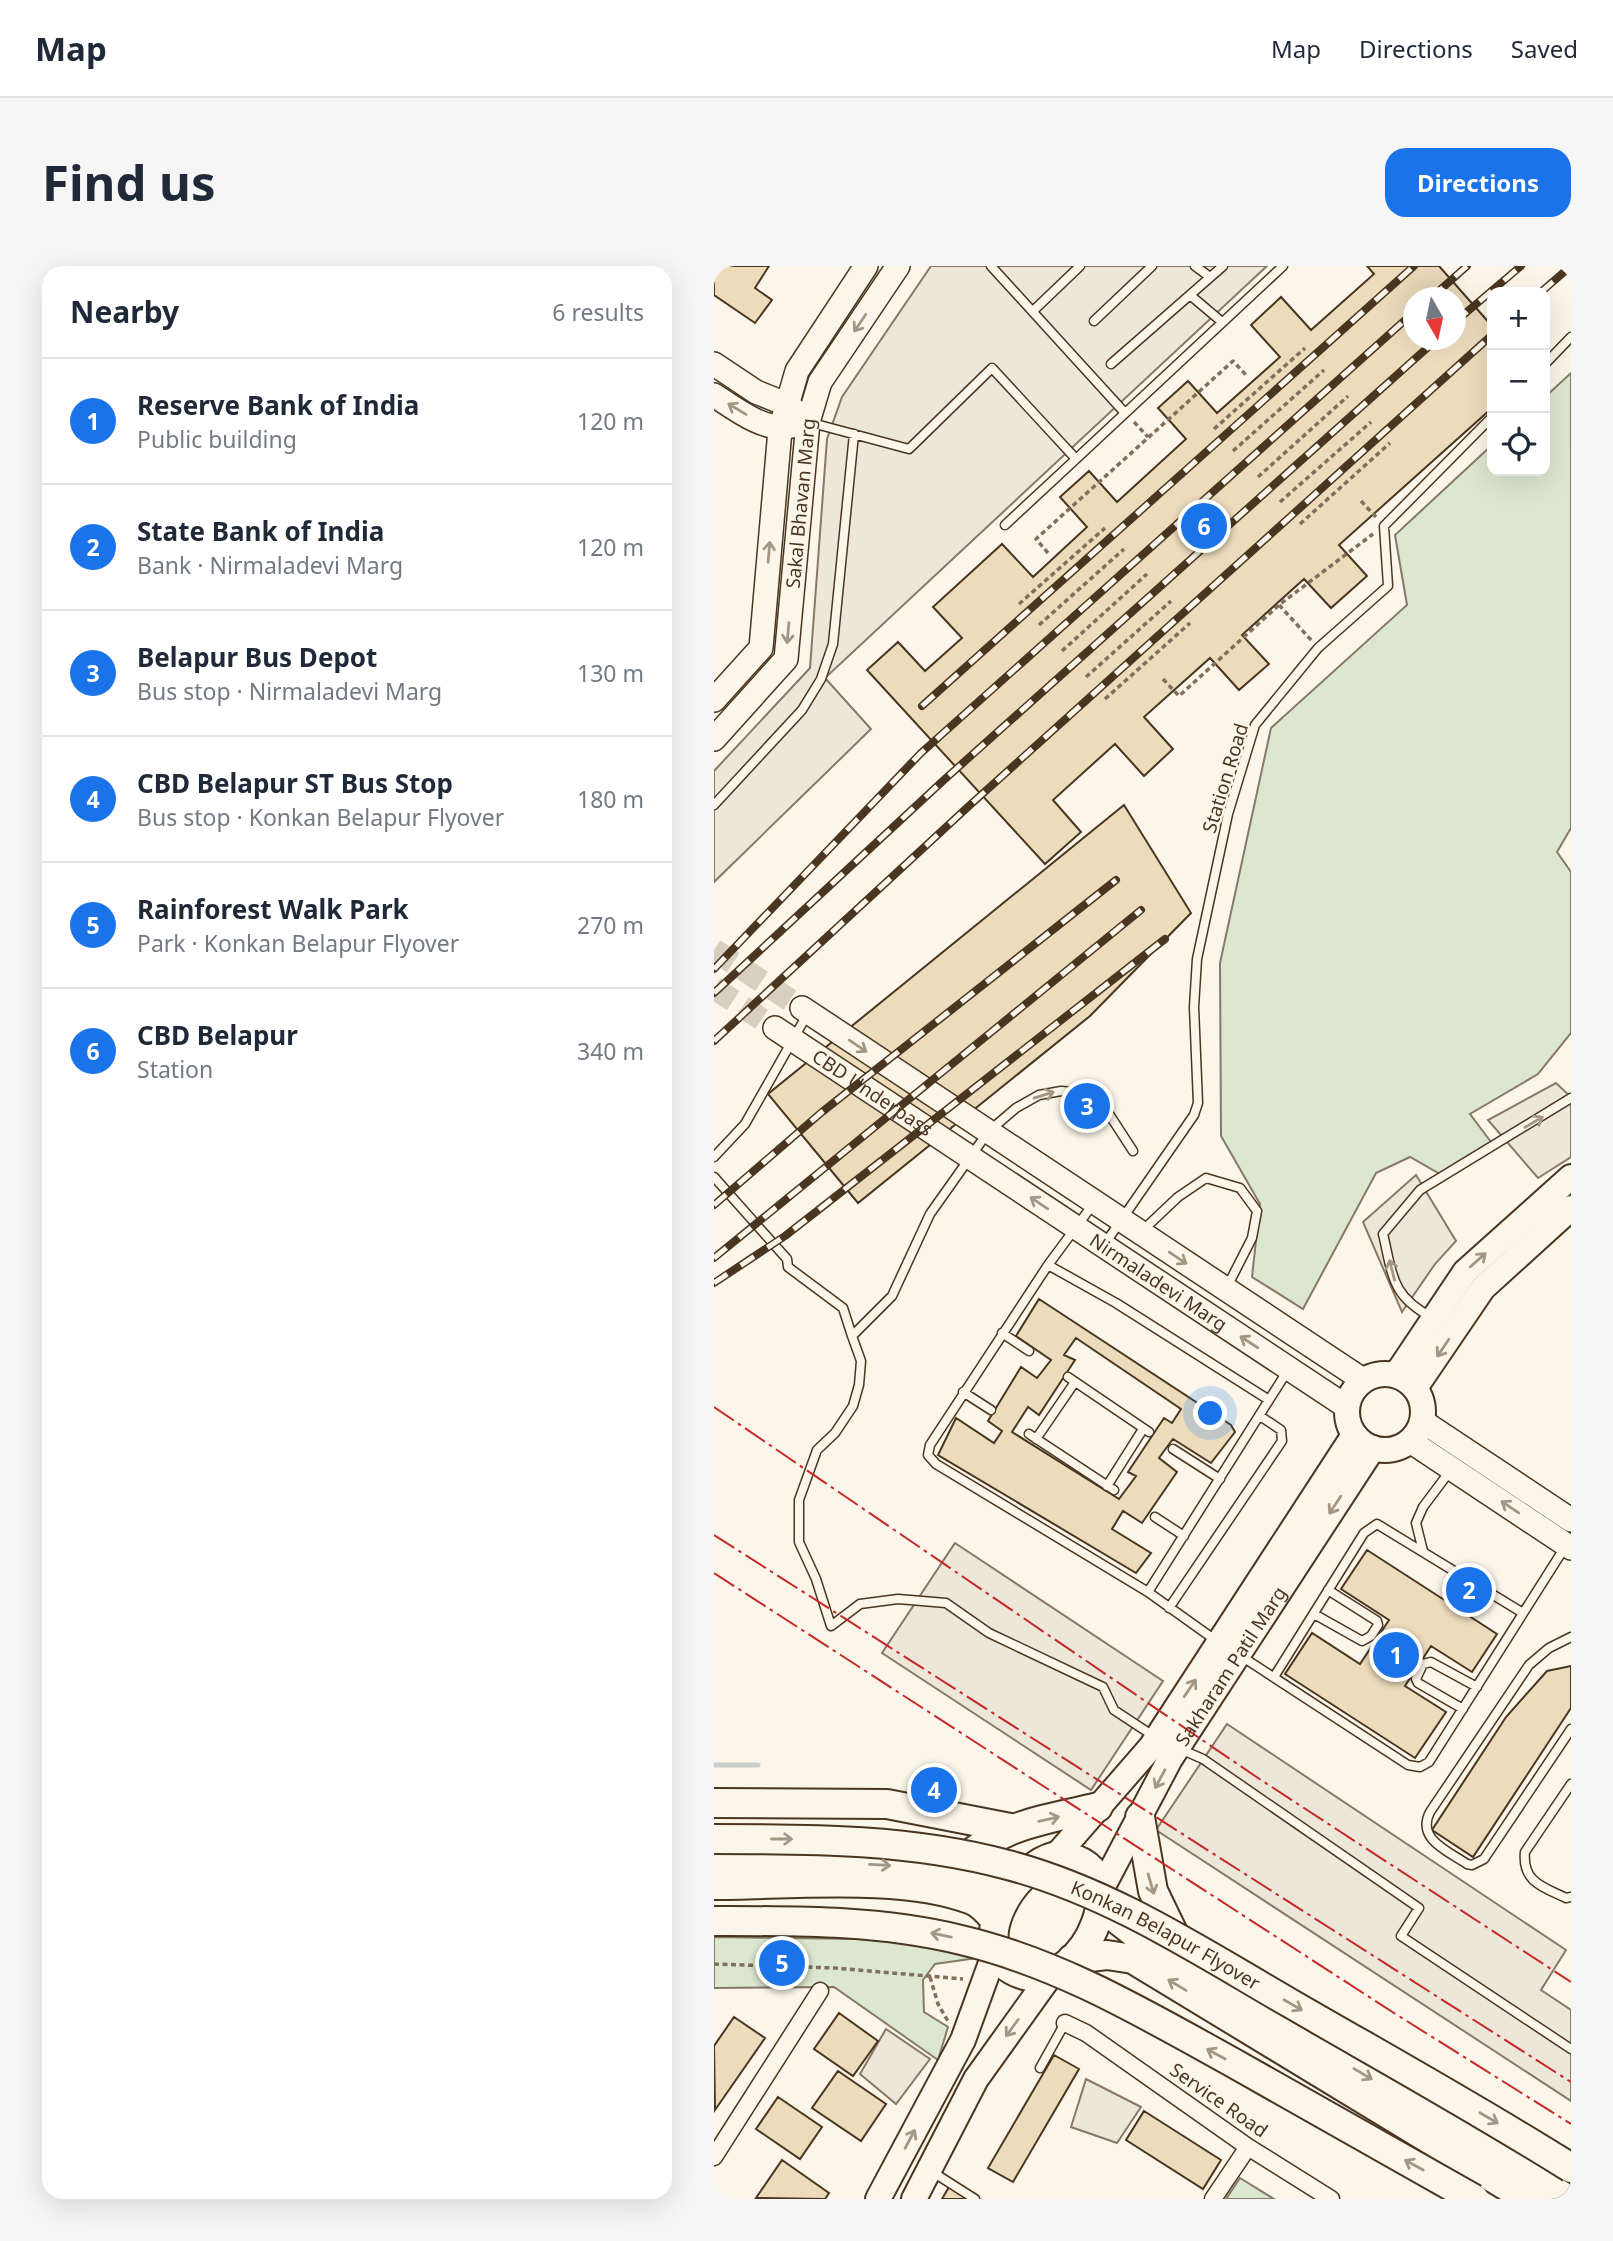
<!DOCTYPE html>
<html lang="en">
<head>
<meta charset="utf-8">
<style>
	:root { --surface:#fff; --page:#f6f6f7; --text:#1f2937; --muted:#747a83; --line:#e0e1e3; --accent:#1a73e8 }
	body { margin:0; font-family:"Noto Sans",sans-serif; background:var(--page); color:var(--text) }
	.controls { position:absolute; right:21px; top:21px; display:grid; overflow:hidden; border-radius:14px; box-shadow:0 7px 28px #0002 }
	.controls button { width:63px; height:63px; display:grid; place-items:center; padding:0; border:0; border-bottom:2px solid var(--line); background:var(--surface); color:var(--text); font:35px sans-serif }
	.compass { position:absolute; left:689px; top:21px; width:63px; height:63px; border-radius:50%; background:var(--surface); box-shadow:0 7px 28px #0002; rotate:171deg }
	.you { position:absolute; left:497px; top:1148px; width:24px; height:24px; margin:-18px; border:5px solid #fff; border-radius:50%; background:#1a73e8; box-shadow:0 0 0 10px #1a73e833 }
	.badge { display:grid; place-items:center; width:46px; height:46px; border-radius:50%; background:var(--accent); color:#fff; font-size:23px; font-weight:700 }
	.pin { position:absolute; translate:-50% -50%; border:4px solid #fff; box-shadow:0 2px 7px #0006 }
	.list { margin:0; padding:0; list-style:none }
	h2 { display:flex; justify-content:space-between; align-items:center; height:91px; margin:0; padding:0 28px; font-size:30px }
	h2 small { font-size:23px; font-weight:400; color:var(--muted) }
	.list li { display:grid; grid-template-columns:46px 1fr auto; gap:21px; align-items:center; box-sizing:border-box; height:126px; padding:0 28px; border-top:2px solid var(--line) }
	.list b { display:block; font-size:26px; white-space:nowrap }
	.list p { margin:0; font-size:23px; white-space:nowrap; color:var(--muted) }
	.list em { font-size:23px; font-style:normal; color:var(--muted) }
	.icon { flex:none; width:38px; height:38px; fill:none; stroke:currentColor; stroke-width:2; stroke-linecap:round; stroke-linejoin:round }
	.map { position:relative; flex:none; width:857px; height:1933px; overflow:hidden; border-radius:21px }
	header { display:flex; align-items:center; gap:42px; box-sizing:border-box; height:98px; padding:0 35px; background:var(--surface); border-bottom:2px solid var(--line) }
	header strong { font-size:33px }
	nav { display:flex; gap:38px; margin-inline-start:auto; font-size:24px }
	.intro { display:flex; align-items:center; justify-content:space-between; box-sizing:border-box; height:168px; padding:0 42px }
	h1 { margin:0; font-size:49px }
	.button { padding:18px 32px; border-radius:21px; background:var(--accent); color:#fff; font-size:24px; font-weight:700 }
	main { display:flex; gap:42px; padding:0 42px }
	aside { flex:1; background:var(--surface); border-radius:21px; box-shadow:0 7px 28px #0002 }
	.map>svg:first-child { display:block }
	.green { fill:#dce7d0; stroke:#887966; stroke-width:2 }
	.parking { fill:#ede7d9; stroke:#887966; stroke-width:2 }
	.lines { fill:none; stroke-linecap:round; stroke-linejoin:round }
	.stream { stroke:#c9cecd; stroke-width:5 }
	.building { fill:#ecdcbc; stroke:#4a3520; stroke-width:2; fill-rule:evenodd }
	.secondary-tunnel { stroke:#d8cfc1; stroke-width:23; stroke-dasharray:23 11; stroke-linecap:butt }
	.lane-casing { stroke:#4a3520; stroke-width:11 }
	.street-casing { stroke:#4a3520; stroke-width:19 }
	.secondary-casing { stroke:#4a3520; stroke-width:26 }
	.primary-casing { stroke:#4a3520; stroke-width:28 }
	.highway-casing { stroke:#4a3520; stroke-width:32 }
	.path { stroke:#7f6f5c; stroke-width:3.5; stroke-dasharray:5 3.5; stroke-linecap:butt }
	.lane { stroke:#fbf6e9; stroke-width:8 }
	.street { stroke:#fbf6e9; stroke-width:16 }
	.secondary { stroke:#fbf6e9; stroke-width:23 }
	.primary { stroke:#fbf6e9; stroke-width:24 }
	.highway { stroke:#fbf6e9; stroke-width:28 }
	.rail-casing { stroke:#4a3520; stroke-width:8 }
	.rail { stroke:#fbf6e9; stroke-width:5; stroke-dasharray:16; stroke-linecap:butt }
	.highway-bridge-casing { stroke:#4a3520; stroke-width:32; stroke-linecap:butt }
	.highway-bridge { stroke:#fbf6e9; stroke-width:28 }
	.power { stroke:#c62828; stroke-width:2; stroke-dasharray:24 5 3.5 5; stroke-linecap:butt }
	.oneway { stroke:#a29684 }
	.labels { text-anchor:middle; stroke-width:5; stroke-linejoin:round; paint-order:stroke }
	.street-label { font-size:19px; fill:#4a3520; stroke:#fbf6e9 }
</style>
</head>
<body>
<header>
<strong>Map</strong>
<nav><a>Map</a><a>Directions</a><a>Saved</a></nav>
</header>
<div class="intro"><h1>Find us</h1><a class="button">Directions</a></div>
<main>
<aside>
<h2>Nearby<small>6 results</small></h2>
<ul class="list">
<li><span class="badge">1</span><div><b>Reserve Bank of India</b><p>Public building</p></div><em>120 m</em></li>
<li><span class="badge">2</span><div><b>State Bank of India</b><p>Bank · Nirmaladevi Marg</p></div><em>120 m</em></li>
<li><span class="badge">3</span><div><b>Belapur Bus Depot</b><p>Bus stop · Nirmaladevi Marg</p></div><em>130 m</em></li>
<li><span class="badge">4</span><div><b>CBD Belapur ST Bus Stop</b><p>Bus stop · Konkan Belapur Flyover</p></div><em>180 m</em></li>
<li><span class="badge">5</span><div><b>Rainforest Walk Park</b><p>Park · Konkan Belapur Flyover</p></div><em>270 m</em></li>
<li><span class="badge">6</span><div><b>CBD Belapur</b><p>Station</p></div><em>340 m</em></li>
</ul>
</aside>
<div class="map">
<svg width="857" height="1933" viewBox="0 0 857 1933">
	<rect width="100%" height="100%" fill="#fbf6e9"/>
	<path class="green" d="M857,107V562L843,586L857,606V767L824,808L756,848L777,876L733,912L696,891L662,907L589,1043L538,1011L546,938L507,870L506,697L557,462L693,339L681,269L778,179V205H831V131Z
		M0,1671L151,1673L199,1678L263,1692L221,1698L209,1714L210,1746L234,1761L224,1794L120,1721L0,1722Z
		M526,1912L560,1933H512Z"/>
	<path class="parking" d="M217,0H553L111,412L157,463L0,616V505L96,402L113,173L128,131Z
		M842,817L857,831V891L824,912L774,854Z
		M702,909L742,975L721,998L688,1046L649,956Z
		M241,1277L449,1415L377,1524L168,1387Z
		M513,1458L852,1684L827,1724L857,1744V1835L442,1564Z
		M172,1763L216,1793L182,1838L146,1808Z
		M372,1813L427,1841L403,1877L357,1861Z"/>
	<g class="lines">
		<path class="stream" d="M0,1499H44"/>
	</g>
	<path class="building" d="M0,0H55L41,22L58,34L41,57L0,29Z
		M653,0H725L778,60V142L625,279L653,310L617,342L590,313L528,369L555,398L525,424L496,392L430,451L459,483L430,510L401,478L339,534L367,566L331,598L153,404L184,376L211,405L248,372L219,341L288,278L319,311L373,261L346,231L375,205L403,236L472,173L444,142L474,115L503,147L566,91L537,59L567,31L597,64L660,8ZM699,32H741V74H699Z
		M410,539L477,647L376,750L144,937L54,828Z
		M325,1033L517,1159L521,1166L497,1197L459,1173L450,1185L445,1192L463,1206L428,1257L409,1245L398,1263L437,1287L422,1307L224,1189L242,1152L280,1177L288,1165L274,1155L307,1101L323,1112L337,1094L302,1070ZM362,1072L467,1143L458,1157L450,1152L414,1206L422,1210L405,1233L298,1166L314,1141L325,1149L361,1094L350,1089Z
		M653,1284L783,1368L758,1406L717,1380L691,1420L732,1446L701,1492L571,1408L598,1367L646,1398L675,1354L627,1323Z
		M857,1400V1442L759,1591L718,1564L792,1451L833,1405Z
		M125,1747L164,1775L139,1810L100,1783Z
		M20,1751L51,1772L1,1844L0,1780Z
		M340,1789L365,1803L299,1916L274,1902Z
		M124,1805L172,1838L147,1875L98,1842Z
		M64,1831L108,1861L86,1893L42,1863Z
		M430,1845L507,1894L489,1923L412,1874Z
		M68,1894L115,1927L111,1933L42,1932Z
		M235,1921L254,1933H228Z"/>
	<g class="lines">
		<path class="secondary-tunnel" d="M0,684L88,742
			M0,722L61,762"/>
		<g class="lane-casing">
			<path id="lane" d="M277,0L411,147
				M481,0L496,11
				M476,29L508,56
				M319,45L366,0
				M380,55L438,0
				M397,98L509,0
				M831,98L857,71
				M98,157L195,183L278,102L362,193L569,0
				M291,259L362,193
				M0,539L88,444L107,413L119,378L140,168
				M419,885L395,848L359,826L347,825L325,829L302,842L274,866L216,948L178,1030L138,1070L147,1095L145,1119L139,1140L121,1167L103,1184L85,1234V1276L102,1313L117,1360L146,1338L184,1333L232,1337L275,1367L389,1421L400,1444L441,1471
				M0,891L31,858L94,747
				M0,911L73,993L74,1001L129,1042L138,1070
				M427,966L464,931L492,912L526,922L543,945L538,972L513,1021
				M390,979L480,849L484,837L480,741L483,693L514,548L541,459L604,382L674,320L670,260L778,151
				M334,999L380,937
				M717,1051C677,1029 679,1010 669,968L706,924L857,832
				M288,1067L315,1085
				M354,1111L435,1166
				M249,1126L277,1144
				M555,1134L574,1104
				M315,1168L400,1224
				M322,1173L361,1116
				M459,1183L506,1213
				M393,1220L429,1163
				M441,1251L470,1270
				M709,1285L702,1257L709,1241L736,1205
				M434,1326L222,1198L214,1189L216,1179L334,999L402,1037L555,1134L434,1326L504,1376
				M455,1342L568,1175L567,1164L546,1150
				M600,1348L648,1375L657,1370L664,1359L663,1355L614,1324
				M857,1371L835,1382L815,1399L716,1546C702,1573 734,1585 753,1598L758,1599L770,1593L857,1463
				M527,1390L694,1499L706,1501L715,1496L851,1281
				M560,1411L650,1267L663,1258L809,1347
				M749,1443L704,1417L702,1413L709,1398L717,1396L763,1421
				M466,1483L489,1493L705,1642L687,1670L857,1783
				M857,1518L811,1586C808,1616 829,1621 852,1632L857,1631
				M326,1802L351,1757
				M217,1905L261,1933"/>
		</g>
		<g class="street-casing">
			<path id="street" d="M351,1757L372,1767L534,1881L617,1933
				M0,1891L106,1725
				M499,1933L534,1881"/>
		</g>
		<g class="secondary-casing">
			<g id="secondary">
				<path d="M0,98L42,126L72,138L84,147"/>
				<path d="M0,129C21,143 52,167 78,160"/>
				<path d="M0,434L47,382L66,164L83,105L152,0"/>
				<path id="s1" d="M0,473L72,393L94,156L106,116L184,0"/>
				<path d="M88,742L649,1114"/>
				<path id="s2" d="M61,762L633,1141"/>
				<path d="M708,1155L857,1254"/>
				<path d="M696,1175L857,1282"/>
			</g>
		</g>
		<g class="primary-casing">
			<g id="primary">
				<circle cx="671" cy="1146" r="38"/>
				<path d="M682,1109L751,1006L857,911"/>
				<path d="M701,1122L769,1022L857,942"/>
				<path d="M342,1590L437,1481L640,1169"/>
				<path id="s3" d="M387,1624L456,1493L659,1182"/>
				<path d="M164,1933L249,1774L282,1683"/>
				<path d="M200,1933L262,1813L338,1707"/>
			</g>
		</g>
		<g class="highway-casing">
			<path id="highway" d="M0,1537L173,1538L296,1562
				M426,1551L439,1625L466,1681
				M342,1590C430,1593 371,1726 310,1709C246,1690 296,1601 342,1590Z
				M0,1599C104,1598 195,1596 297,1620
				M239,1602C287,1558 322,1556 384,1541
				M0,1619C74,1619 190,1607 258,1634C268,1638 275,1647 282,1655
				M386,1640L432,1676L853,1933
				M358,1693L393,1689L419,1693L814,1933"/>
		</g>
		<path class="path" d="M420,156L434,171
			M500,163L591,82
			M519,185L610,104
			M544,211L634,130
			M647,235L662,251
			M566,236L657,156
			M586,258L676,177
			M334,287L322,273L519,95L532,109
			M305,338L391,262
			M565,339L598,375
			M325,359L410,283
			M348,385L433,308
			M372,411L457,335
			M449,413L465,430L565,339L659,268
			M391,433L476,357
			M0,1698L120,1702L249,1713
			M216,1711L224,1738L235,1757"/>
		<use href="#lane" class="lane"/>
		<use href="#street" class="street"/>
		<use href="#secondary" class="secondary"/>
		<use href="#primary" class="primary"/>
		<use href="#highway" class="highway"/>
		<g class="rail-casing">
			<path id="rail" d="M827,26L857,0
				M717,32L753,0
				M741,56L807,0
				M208,440L700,0
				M0,703L207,487L699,47
				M0,727L231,513L722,74
				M0,775L256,539L778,69
				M0,939L108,846L402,614
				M0,992L427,644
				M0,1017L71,970L451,673"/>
		</g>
		<use href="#rail" class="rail"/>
		<g class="highway-bridge-casing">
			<g id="highway-bridge">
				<path id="s4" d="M0,1573C99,1573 198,1573 294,1599C396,1626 484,1684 574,1736C669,1791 765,1844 857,1902"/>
				<path d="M0,1655C83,1655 165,1654 247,1674C345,1697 429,1747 516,1795C597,1841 678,1887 760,1933"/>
			</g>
		</g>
		<use href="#highway-bridge" class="highway-bridge"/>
		<path class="power" d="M0,1141L544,1512L857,1716
			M0,1269L857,1816
			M0,1307L680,1747L857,1858"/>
	</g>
	<defs><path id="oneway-shaft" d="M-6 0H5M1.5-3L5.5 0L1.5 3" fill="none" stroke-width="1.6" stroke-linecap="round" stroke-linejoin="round" transform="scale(1.75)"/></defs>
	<g class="oneway">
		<use href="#oneway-shaft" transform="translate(146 57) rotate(124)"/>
		<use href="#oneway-shaft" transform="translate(23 143) rotate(-149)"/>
		<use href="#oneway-shaft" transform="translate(55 286) rotate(-85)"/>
		<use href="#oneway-shaft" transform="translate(74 367) rotate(95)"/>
		<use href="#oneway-shaft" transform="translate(144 780) rotate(34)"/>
		<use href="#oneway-shaft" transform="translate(330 829) rotate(-17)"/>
		<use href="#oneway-shaft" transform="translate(820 856) rotate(-31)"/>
		<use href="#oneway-shaft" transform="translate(325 937) rotate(-146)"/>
		<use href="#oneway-shaft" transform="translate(464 992) rotate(34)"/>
		<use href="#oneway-shaft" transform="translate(764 994) rotate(-42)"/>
		<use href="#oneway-shaft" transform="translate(678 1004) rotate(-104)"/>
		<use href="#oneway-shaft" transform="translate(535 1076) rotate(-147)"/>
		<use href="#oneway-shaft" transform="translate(729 1082) rotate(124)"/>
		<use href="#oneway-shaft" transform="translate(621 1239) rotate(123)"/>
		<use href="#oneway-shaft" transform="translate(796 1241) rotate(-146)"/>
		<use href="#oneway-shaft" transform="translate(476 1422) rotate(-56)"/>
		<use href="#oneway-shaft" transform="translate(446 1513) rotate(118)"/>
		<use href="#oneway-shaft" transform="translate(335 1553) rotate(-13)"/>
		<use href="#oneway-shaft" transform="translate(68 1573)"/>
		<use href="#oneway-shaft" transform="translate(166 1599) rotate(3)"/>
		<use href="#oneway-shaft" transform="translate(437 1618) rotate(74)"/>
		<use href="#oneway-shaft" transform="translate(227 1669) rotate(-168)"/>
		<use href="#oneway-shaft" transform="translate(463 1719) rotate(-149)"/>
		<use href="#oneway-shaft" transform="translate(579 1739) rotate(30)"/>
		<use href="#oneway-shaft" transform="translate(298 1762) rotate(126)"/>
		<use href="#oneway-shaft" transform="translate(502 1788) rotate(-151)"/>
		<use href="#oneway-shaft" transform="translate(649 1808) rotate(31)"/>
		<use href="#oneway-shaft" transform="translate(775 1852) rotate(30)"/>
		<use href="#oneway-shaft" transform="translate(196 1873) rotate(-62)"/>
		<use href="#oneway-shaft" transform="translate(700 1899) rotate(-151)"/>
	</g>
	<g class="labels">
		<g class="street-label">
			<text dy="7" stroke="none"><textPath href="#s1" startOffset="264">Sakal Bhavan Marg</textPath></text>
			<text transform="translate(511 512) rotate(-73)" y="7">Station Road</text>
			<text dy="7" stroke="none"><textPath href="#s2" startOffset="117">CBD Underpass</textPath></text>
			<text dy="7" stroke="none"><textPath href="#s2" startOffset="460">Nirmaladevi Marg</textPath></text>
			<text dy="7" stroke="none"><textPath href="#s3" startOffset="259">Sakharam Patil Marg</textPath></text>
			<text dy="7" stroke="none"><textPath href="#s4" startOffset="469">Konkan Belapur Flyover</textPath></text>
			<text transform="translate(505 1834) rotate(35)" y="7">Service Road</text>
		</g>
	</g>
</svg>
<div class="controls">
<button>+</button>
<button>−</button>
<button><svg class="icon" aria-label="locate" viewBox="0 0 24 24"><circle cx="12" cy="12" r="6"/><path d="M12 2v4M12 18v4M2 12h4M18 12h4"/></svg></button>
</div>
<svg class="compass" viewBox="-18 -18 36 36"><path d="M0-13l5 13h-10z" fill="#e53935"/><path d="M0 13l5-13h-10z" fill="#747a83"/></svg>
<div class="you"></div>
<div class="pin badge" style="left:682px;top:1389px">1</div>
<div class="pin badge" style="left:755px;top:1324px">2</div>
<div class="pin badge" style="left:373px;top:840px">3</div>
<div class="pin badge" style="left:220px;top:1524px">4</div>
<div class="pin badge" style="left:68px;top:1697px">5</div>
<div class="pin badge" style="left:490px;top:260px">6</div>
</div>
</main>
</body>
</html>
